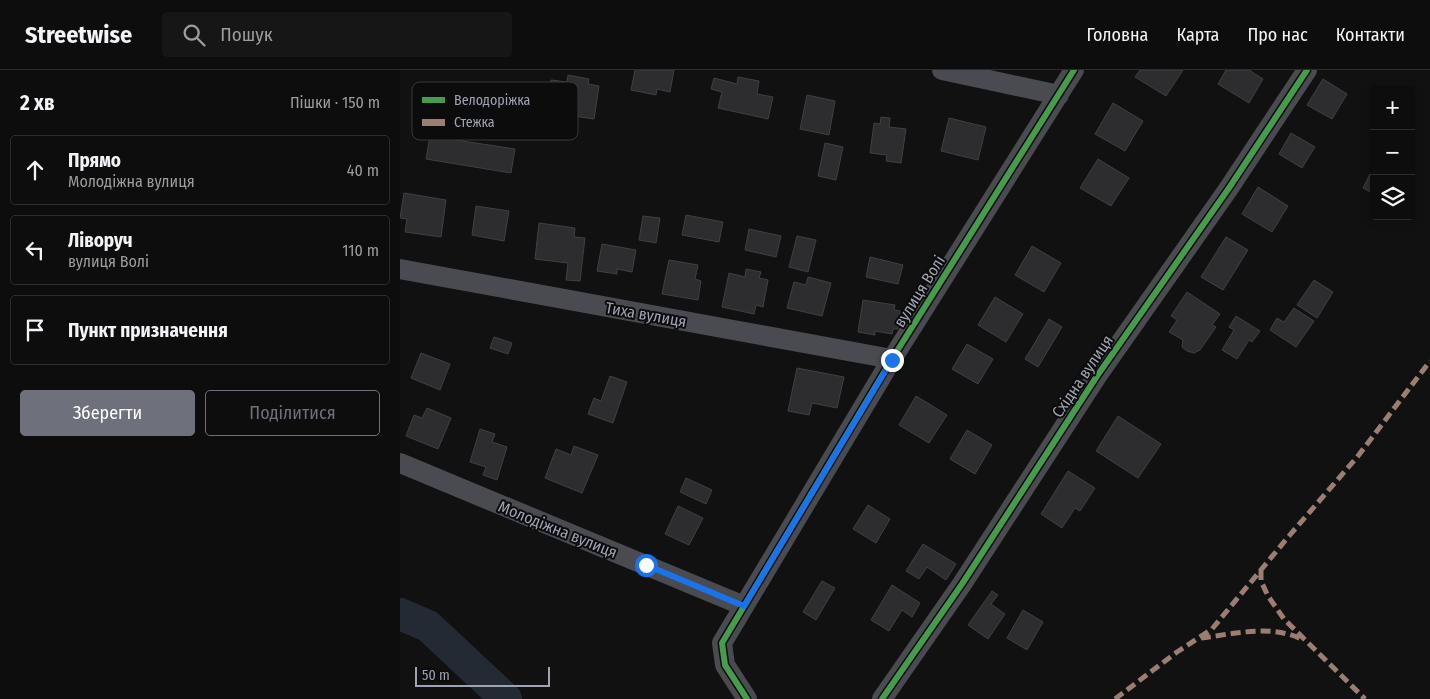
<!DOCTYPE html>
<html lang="uk">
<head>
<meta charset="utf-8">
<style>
	:root { --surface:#0d0d0d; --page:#161616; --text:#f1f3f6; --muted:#9a9c9d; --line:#2d2d2e; --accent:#6e707b }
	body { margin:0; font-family:"Fira Sans Condensed",sans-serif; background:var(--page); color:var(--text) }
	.controls { position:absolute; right:15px; top:15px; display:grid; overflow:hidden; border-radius:5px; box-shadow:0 2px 8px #0003 }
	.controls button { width:45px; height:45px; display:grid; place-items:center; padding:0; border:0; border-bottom:1px solid var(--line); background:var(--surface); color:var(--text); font:25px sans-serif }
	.scale { position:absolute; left:15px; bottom:12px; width:135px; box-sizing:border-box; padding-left:5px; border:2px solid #a0a3b4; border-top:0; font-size:14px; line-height:18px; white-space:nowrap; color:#a0a3b4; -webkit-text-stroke:4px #0c0c0d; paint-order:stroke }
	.stop { position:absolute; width:15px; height:15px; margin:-11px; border:4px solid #1a73e8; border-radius:50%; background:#fff }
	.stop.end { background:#1a73e8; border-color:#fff; box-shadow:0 1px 5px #0008 }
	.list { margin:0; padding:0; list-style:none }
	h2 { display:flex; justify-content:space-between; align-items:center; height:65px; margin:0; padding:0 20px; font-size:21px }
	h2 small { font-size:16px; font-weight:400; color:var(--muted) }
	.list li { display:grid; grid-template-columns:32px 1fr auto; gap:15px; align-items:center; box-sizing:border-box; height:70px; margin:0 10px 10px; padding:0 10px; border:1px solid var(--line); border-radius:5px }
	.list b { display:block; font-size:19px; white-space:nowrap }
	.list p { margin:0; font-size:16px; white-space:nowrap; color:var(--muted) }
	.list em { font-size:16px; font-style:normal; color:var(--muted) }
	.actions { display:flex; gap:10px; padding:15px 20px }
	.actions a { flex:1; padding:11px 0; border:1px solid var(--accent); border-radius:5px; text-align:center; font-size:18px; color:var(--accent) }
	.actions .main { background:var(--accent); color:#fff }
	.icon { flex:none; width:28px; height:28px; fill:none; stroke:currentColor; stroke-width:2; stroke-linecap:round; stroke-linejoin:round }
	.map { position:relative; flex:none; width:1030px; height:629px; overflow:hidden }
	header { display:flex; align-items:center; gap:30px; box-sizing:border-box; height:70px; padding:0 25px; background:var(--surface); border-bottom:1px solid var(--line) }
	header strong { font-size:24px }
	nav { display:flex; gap:28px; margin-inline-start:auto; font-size:18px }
	.search { width:350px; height:45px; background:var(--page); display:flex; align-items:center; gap:12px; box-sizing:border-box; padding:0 18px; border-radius:5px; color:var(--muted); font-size:19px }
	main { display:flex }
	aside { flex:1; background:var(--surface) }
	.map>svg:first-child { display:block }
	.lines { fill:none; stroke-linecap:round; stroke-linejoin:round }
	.river { stroke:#242a34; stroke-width:32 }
	.building { fill:#2d2d2f; stroke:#404045 }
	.minor { stroke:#4a4b51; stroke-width:20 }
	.quiet { stroke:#9b7d72; stroke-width:5; stroke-dasharray:10 5; stroke-linecap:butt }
	.cycleway-casing { stroke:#0c0c0d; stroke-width:9 }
	.cycleway { stroke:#469c4c; stroke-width:6 }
	.route { stroke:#1a73e8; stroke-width:6 }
	.labels { text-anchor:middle; stroke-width:4; stroke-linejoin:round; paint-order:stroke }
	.street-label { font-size:16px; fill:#a0a3b4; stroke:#0c0c0d }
	.key { fill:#0c0c0d; stroke:#38393f; stroke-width:1 }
	.key-label { font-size:14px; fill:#a0a3b4 }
</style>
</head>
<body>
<header>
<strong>Streetwise</strong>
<div class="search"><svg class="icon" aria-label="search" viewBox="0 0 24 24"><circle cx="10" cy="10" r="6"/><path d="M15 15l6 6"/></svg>Пошук</div>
<nav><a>Головна</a><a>Карта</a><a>Про нас</a><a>Контакти</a></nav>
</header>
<main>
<aside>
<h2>2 хв<small>Пішки · 150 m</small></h2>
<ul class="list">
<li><svg class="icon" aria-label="ahead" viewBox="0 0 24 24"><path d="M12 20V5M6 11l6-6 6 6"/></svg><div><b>Прямо</b><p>Молодіжна вулиця</p></div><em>40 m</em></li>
<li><svg class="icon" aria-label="left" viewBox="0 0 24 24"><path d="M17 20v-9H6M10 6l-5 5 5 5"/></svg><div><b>Ліворуч</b><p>вулиця Волі</p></div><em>110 m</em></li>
<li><svg class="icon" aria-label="arrive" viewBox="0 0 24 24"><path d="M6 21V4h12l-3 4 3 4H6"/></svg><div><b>Пункт призначення</b></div></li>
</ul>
<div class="actions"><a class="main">Зберегти</a><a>Поділитися</a></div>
</aside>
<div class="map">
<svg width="1030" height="629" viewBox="0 0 1030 629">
	<rect width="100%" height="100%" fill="#111"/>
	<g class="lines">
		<path class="river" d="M0,544L28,556L106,629"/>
	</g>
	<path class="building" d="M235,0H274L270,22L257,19L256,25L231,20Z
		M740,0H783L766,26L735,7Z
		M826,0H849L863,9L849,33L818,14Z
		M168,5L189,9L188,14L199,16L194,49L146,42L151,10L167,12Z
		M338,7L359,11L357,24L373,27L368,49L318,38L322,22L311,19L314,8L337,14Z
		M923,9L947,24L932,49L907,35Z
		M407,25L435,31L429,65L400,59Z
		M713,33L743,51L725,81L695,64Z
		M481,47L490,48L489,57L506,59L501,93L486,91L487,85L470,83L474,53L480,54Z
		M549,48L586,57L578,90L541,81Z
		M891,63L915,77L902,98L879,84Z
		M30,66L115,79L111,103L26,89Z
		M425,73L443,77L436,110L418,106Z
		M698,89L729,108L711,136L680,118Z
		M970,104L974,106V124L963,118Z
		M858,117L888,136L872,162L842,144Z
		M4,123L46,130L41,167L5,162L7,149L0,148Z
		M76,136L109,141L104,171L72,165Z
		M286,145L323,152L319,172L282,165Z
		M243,146L260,148L256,173L239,170Z
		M139,153L175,158L174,167L185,168L180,211L166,210L168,193L135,189Z
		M349,159L381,166L376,187L345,180Z
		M397,166L416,170L408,202L389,197Z
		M826,167L848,180L823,220L801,207Z
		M202,174L236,180L232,202L217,199V204L197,201Z
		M632,176L661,193L644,222L615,205Z
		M470,187L503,195L498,214L466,207Z
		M269,190L298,195L295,209L301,211L298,230L262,224Z
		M346,199L361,202L359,208L368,210L363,237L356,235L354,244L322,237L329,203L345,207Z
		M408,207L431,213L422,246L387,238L394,212L406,215Z
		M914,210L933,222L917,248L897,235Z
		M787,222L820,244L812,255L816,257L800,280L794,283L787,281L782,277L783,270L769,262L777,250L771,246Z
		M595,227L623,244L606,272L578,255Z
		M463,230L495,235L494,240L500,241L498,259H493L492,264L475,261V265L458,262Z
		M894,238L914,251L896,277L870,260L877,248L884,252Z
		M836,246L860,261L852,272L849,270L837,289L822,280L834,260L829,257Z
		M649,249L662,257L638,297L625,289Z
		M94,267L112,273L108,284L90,278Z
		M567,274L593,289L578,314L552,299Z
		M21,283L50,294L40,320L11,308Z
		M397,298L444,307L437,338L412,333L409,345L388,341Z
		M210,306L227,312L213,353L188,344L194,328L201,331Z
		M516,326L547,345L529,373L499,355Z
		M27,338L51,348L38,379L6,366L14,345L22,348Z
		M718,346L761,374L738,408L696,381Z
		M80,359L95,364L92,372L107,377L97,410L83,405L86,397L70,392Z
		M567,360L592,375L575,404L550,389Z
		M174,376L198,385L182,423L145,408L156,379L171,385Z
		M668,401L695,418L680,441L675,438L662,458L641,444Z
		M286,408L312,420L306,434L280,422Z
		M468,435L490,449L476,473L453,459Z
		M278,436L303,448L289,475L265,464Z
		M523,474L556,494L546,510L527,497L519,509L506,501Z
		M422,511L435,518L416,550L403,542Z
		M492,515L520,533L512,547L502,540L489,561L471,550Z
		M592,521L598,525L591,534L605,544L588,569L568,555Z
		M623,540L643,552L627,580L607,568Z"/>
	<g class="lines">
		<path class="minor" d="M542,0L659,25
			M0,199L492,289
			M0,393L344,536
			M347,629L325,595L322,573L492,289L674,0
			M482,629L562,514L697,306L829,118L907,0"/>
		<path class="quiet" d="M861,500V511L868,526L884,549L965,629
			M801,568C833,564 871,554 901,569
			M715,629L777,582L812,559L889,466L958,386L1030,291"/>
		<g class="cycleway-casing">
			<path id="cycleway" d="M347,629L325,595L322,573L492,289L674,0
				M482,629L562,514L697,306L829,118L907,0"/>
		</g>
		<use href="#cycleway" class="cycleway"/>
	</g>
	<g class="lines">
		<path class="route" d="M246,495L344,536L492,290"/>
	</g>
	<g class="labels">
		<g class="street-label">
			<text transform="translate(519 221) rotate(-58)" y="6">вулиця Волі</text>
			<text transform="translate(246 244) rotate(10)" y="6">Тиха вулиця</text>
			<text transform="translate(682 306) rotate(-56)" y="6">Східна вулиця</text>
			<text transform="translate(158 459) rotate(22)" y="6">Молодіжна вулиця</text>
		</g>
	</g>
	<rect x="12" y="12" width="166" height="58" rx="8" class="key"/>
	<rect x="22" y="27" width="23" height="6" fill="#469c4c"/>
	<rect x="22" y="49" width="23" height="7" fill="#9b7d72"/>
	<g class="key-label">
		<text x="54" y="35">Велодоріжка</text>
		<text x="54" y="57">Стежка</text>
	</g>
</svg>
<div class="controls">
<button>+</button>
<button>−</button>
<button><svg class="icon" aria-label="layers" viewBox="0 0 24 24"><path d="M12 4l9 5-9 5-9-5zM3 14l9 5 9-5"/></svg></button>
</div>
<div class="scale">50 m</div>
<div class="stop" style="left:246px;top:495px"></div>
<div class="stop end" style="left:492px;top:290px"></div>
</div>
</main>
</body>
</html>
